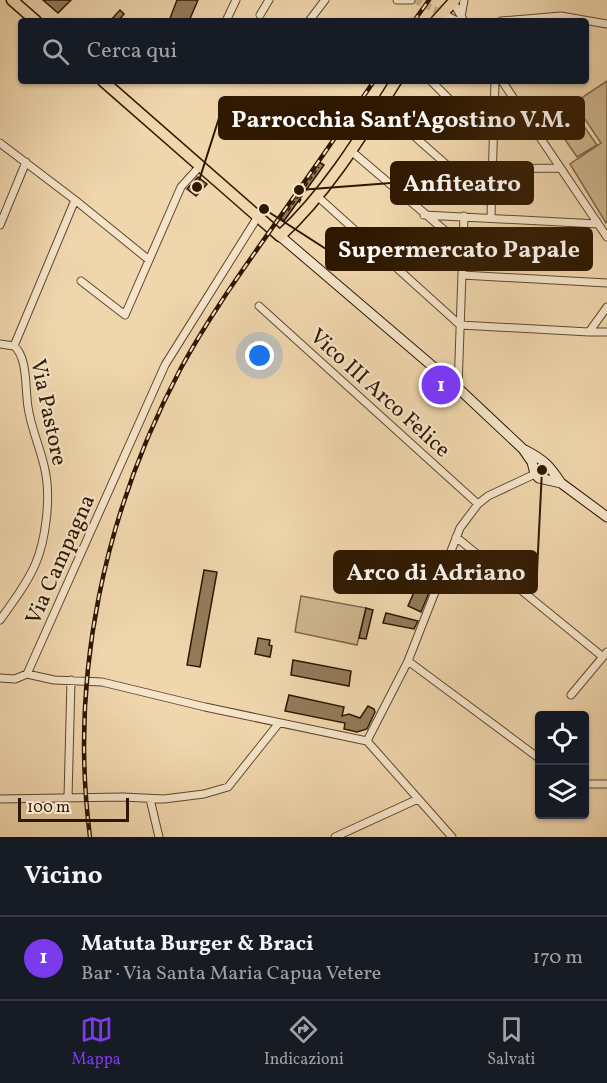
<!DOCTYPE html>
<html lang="it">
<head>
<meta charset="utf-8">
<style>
	:root { --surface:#171b24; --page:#242831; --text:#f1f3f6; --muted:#9ea1a6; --line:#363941; --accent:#7c3aed }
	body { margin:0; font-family:Vollkorn,serif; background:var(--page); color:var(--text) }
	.controls { position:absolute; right:18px; bottom:18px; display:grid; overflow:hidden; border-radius:6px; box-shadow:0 2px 4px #0004 }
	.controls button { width:54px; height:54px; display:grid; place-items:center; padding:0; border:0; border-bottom:2px solid var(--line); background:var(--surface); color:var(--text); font:30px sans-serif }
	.scale { position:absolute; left:18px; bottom:15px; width:111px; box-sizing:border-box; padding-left:6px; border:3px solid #2e1800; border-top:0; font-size:16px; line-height:21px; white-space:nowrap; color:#2e1800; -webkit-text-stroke:4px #f5e4ca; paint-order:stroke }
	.you { position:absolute; left:260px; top:356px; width:21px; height:21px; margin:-15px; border:4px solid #fff; border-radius:50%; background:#1a73e8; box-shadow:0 0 0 9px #1a73e833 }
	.badge { display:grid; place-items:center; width:39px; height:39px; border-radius:50%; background:var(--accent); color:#fff; font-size:20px; font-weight:700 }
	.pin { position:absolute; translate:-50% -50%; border:3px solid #fff; box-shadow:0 2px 6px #0006 }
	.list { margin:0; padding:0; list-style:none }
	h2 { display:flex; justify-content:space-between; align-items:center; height:78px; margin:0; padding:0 24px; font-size:26px }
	h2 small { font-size:20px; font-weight:400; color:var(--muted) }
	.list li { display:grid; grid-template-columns:39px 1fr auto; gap:18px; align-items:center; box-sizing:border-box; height:84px; padding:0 24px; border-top:2px solid var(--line) }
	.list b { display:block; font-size:22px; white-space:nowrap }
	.list p { margin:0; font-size:20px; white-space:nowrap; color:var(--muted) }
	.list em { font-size:20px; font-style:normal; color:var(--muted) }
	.icon { flex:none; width:33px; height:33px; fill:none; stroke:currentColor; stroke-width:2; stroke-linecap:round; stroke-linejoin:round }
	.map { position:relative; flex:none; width:607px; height:837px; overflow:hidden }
	.search { position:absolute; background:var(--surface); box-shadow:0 2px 4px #0004; left:18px; right:18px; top:18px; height:66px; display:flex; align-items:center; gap:15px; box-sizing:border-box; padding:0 21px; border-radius:6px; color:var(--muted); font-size:22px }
	.sheet { height:162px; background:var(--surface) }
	nav { display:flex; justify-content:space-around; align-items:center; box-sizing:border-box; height:84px; border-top:2px solid var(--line); background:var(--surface); font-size:16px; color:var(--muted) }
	nav a { display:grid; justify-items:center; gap:3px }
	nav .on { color:var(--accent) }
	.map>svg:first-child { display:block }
	.green { fill:#cfb690; stroke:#7e6748; stroke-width:1.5 }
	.building { fill:#937b5a; stroke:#2e1800; stroke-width:1.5 }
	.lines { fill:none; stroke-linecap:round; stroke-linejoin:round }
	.minor-tunnel { stroke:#c9b08a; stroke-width:7; stroke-dasharray:7 3.5; stroke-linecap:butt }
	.minor-casing { stroke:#5e482b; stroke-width:9 }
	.secondary-casing { stroke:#2e1800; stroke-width:11 }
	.primary-casing { stroke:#2e1800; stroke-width:13 }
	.path { stroke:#2e1800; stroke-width:1.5; stroke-dasharray:4.5 3; stroke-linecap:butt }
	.minor { stroke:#f5e4ca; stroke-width:7 }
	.secondary { stroke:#f5e4ca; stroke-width:9 }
	.primary { stroke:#f0d6ad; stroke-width:10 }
	.rail-casing { stroke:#2e1800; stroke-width:4.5 }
	.rail { stroke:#f5e4ca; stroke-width:2; stroke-dasharray:7; stroke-linecap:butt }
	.labels { text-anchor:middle; stroke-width:4.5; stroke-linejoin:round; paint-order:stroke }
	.street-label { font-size:22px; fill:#2e1800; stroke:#f5e4ca }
	.leader { fill:none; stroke:#2e1800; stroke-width:2 }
	.callout-dot { fill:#2e1800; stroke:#f5e4ca; stroke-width:2 }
	.callout { fill:#2e1800; stroke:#2e1800; stroke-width:2 }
	.callout-label { font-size:24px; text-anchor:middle; font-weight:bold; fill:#fff }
</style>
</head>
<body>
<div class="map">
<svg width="607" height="837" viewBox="0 0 607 837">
	<rect width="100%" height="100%" fill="#f0d6ad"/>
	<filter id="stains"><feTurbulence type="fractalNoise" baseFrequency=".00333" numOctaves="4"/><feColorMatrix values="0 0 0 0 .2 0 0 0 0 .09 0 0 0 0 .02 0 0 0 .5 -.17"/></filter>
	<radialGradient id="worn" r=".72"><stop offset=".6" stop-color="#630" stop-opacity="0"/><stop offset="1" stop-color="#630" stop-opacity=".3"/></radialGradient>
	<path class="green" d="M607,81V222L606,223L570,164L601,143L574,103Z
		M574,112L597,145L577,157L555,125Z
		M301,596L366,608L357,645L295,632Z"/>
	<path class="building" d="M43,0H71L58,13Z
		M177,0H198L189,21H169Z
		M120,10L124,14L118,21H110Z
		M319,162L324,165L284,221L280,217Z
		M198,177L207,184L196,196L187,189Z
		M204,570L217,572L200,667L187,665Z
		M418,583L431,588L421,612L408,606Z
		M366,608L373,610L366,639L359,638Z
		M386,613L418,621L414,629L383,623Z
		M258,638L270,640L269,645L272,646L270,657L255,654Z
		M293,660L351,671L349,686L291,675Z
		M289,695L344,707L342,716L349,714L360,718L368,706L374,709L375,712L367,729L357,732L344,729L345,723L285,711Z"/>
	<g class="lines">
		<path class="minor-tunnel" d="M415,0L442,13"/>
		<g class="minor-casing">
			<path id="minor" d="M397,0H411
				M453,2L464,21
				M442,13L457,21
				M260,15L269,0
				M461,17L464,0
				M226,21L236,0
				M309,21L325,0
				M501,21L561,16L607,24
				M431,81L450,100
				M502,81L607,237
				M380,106L448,166
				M0,143L75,200L149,260
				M350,150L463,246
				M493,169L560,168
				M317,196L460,325L589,332
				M424,215L598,224
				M491,217L495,81
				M257,218L165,365L27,674L54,680L102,682L205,707L367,741
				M0,225L26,162
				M462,275L607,283
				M81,281L125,315L181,187L199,167
				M259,306L478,504
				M607,307L589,332H607
				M0,344L14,346
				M14,346L75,200
				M458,388L464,216
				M456,537L603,657
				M0,620C13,602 26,585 35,565C46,540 51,497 45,470C41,449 31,429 28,407C25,390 28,357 14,346
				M408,661L540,759
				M0,678L15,679L27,674
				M571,695L607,652
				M367,741L408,661L460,528L478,504L488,496L535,474
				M367,741L452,837
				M584,784H607
				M68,798L71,680
				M0,799L123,797L164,799L204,794L228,787L279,723
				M150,799L159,837
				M335,837L418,799"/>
		</g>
		<g class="secondary-casing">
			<path id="secondary" d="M280,236L458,388L523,449L532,462L535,474L539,478L561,483L607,517
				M525,450C544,460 549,465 561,483"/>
		</g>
		<g class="primary-casing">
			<path id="primary" d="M12,0L36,21
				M436,21L455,0
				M103,81L280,236C327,193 362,135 396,81"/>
		</g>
		<path class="path" d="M299,203L302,197L299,195
			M288,211L319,167"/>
		<use href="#minor" class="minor"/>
		<use href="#secondary" class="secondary"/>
		<use href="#primary" class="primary"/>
		<g class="rail-casing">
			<path id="rail" d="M414,21L429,0
				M90,837C69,675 105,511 181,368C207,320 239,275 270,231C305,181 340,131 374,81"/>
		</g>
		<use href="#rail" class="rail"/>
	</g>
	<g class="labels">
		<g class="street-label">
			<text transform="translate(381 392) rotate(42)" y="8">Vico III Arco Felice</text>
			<text transform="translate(50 412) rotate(78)" y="8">Via Pastore</text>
			<text transform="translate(59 559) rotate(-66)" y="8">Via Campagna</text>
		</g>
	</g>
	<path class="leader" d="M197 187L219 118M299 190L391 183M264 209L326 249M542 470L537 572"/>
	<g class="callout-dot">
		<circle cx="197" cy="187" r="6"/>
		<circle cx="299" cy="190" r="6"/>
		<circle cx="264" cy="209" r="6"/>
		<circle cx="542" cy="470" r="6"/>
	</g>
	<g class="callout">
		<rect x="219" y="97" width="365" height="42" rx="6"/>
		<rect x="391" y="162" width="142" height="42" rx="6"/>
		<rect x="326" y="228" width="266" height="42" rx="6"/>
		<rect x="334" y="551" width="203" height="42" rx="6"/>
	</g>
	<g class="callout-label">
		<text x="401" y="127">Parrocchia Sant'Agostino V.M.</text>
		<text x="462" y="191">Anfiteatro</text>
		<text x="459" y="257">Supermercato Papale</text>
		<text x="436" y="580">Arco di Adriano</text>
	</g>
	<rect width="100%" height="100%" filter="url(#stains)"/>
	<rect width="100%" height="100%" fill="url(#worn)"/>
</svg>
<div class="controls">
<button><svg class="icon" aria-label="locate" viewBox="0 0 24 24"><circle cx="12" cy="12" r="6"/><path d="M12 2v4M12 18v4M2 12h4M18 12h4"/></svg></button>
<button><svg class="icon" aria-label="layers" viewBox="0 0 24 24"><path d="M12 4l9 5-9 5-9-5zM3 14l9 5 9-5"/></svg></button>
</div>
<div class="scale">100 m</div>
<div class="you"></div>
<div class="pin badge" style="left:441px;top:385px">1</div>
<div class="search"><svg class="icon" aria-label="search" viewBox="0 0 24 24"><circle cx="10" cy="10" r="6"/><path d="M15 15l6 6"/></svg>Cerca qui</div>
</div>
<section class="sheet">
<h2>Vicino<small></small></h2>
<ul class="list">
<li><span class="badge">1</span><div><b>Matuta Burger &amp; Braci</b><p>Bar · Via Santa Maria Capua Vetere</p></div><em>170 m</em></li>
</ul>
</section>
<nav>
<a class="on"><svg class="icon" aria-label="map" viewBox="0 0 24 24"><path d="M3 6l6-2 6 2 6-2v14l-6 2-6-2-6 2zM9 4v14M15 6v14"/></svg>Mappa</a>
<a><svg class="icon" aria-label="directions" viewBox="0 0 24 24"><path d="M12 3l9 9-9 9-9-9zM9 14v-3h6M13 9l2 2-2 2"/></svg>Indicazioni</a>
<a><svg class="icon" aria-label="saved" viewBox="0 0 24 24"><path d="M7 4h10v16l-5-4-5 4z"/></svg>Salvati</a>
</nav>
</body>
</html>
